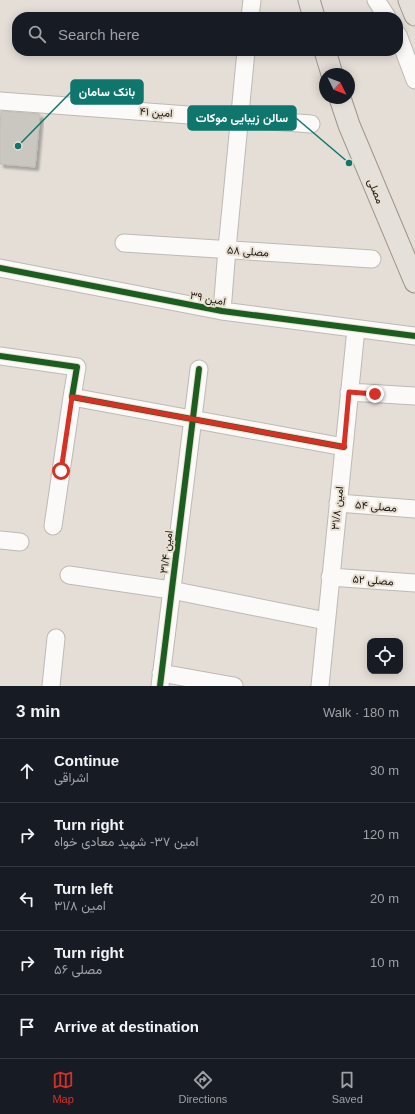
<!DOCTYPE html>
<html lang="en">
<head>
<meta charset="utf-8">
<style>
	:root { --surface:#171b24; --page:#20242c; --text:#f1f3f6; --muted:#9ea1a6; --line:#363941; --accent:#d93025 }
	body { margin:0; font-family:Helvetica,Vazirmatn,sans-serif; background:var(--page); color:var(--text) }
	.controls { position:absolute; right:12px; bottom:12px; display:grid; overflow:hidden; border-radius:8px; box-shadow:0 2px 10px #0003 }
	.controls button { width:36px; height:36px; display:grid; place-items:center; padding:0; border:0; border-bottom:1px solid var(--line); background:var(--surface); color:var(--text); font:20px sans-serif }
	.compass { position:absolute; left:319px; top:68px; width:36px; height:36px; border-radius:50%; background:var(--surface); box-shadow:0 2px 10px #0003; rotate:133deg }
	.stop { position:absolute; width:12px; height:12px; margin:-9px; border:3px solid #d93025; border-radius:50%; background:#fff }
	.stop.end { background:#d93025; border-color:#fff; box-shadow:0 1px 4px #0008 }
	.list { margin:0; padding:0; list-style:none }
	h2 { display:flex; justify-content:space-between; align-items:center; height:52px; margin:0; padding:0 16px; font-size:17px }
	h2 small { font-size:13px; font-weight:400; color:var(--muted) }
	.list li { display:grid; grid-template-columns:26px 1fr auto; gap:12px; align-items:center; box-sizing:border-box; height:64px; padding:0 16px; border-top:1px solid var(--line) }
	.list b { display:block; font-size:15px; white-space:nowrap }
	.list p { margin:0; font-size:13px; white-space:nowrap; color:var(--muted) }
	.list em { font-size:13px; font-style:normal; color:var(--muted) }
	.icon { flex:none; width:22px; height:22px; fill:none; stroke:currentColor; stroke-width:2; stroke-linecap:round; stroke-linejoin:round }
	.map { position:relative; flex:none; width:415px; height:686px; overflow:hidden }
	.search { position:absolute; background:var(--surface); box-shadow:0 2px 10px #0003; left:12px; right:12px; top:12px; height:44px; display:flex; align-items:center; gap:10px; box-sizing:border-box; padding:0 14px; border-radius:16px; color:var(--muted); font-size:15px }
	.sheet { height:372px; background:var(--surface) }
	nav { display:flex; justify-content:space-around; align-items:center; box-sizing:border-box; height:56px; border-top:1px solid var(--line); background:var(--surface); font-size:11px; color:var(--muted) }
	nav a { display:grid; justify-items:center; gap:2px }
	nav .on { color:var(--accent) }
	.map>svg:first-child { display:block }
	.building { fill:#cac6c0; stroke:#c2bdb8; filter:url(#shadow) }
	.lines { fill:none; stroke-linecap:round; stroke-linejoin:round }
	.minor-casing { stroke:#beb9b4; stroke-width:19 }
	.major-casing { stroke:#a09688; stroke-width:23 }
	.minor { stroke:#fbfaf9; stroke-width:17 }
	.major { stroke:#e5e0d9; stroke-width:21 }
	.cycleway-casing { stroke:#e9dfd2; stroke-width:8 }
	.cycleway { stroke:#1b5e20; stroke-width:6 }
	.route { stroke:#d93025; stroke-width:5 }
	.labels { text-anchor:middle; stroke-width:4; stroke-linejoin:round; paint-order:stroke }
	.street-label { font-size:11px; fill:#1b1813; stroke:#e9dfd2 }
	.leader { fill:none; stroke:#0f766e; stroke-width:1.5 }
	.callout-dot { fill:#0f766e; stroke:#e9dfd2; stroke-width:1.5 }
	.callout { fill:#0f766e; stroke:#0f766e; stroke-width:1.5 }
	.callout-label { font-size:12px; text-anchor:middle; font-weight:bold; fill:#fff }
</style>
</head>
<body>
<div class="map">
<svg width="415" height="686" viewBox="0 0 415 686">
	<defs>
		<filter id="shadow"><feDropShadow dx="3.5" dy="3.5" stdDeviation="1" flood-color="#0004"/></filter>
	</defs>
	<rect width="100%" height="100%" fill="#e4ded7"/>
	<path class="building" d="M1,111L40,114L35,167L0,164V127Z"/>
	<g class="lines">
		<g class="minor-casing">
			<path id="minor" d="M376,0L387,17
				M250,17L252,0
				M398,35L415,80
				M0,101L311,124
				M124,243L372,259
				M0,268L222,311L415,336
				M222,311L227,249L246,51
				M0,356L77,367L72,397L344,447
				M349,392L415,396
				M338,503L415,509
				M53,526L72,397
				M0,540L20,542
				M69,575L171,590L326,621
				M330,577L415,583
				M161,673L234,686
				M51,686L56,638
				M160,686L199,369
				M320,686L356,329"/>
		</g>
		<g class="major-casing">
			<path id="major" d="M309,0L314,17
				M409,0L415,15
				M325,51L332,74
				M340,98L349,125L415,282"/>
		</g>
		<use href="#minor" class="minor"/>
		<use href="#major" class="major"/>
		<g class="cycleway-casing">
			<path id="cycleway" d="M0,268L222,311L415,336
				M0,356L77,367L72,397L344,447
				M160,686L199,369"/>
		</g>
		<use href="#cycleway" class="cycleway"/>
	</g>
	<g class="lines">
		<path class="route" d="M61,471L72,397L344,447L349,392L375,394"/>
	</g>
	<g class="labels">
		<g class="street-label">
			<text transform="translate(156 112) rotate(4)" y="4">امین ۴۱</text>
			<text transform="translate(376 191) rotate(68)" y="4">مصلی</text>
			<text transform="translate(248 251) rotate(4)" y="4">مصلی ۵۸</text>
			<text transform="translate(208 298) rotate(11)" y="4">امین ۳۹</text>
			<text transform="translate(376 506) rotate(5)" y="4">مصلی ۵۴</text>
			<text transform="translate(337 508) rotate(-84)" y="4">امین ۳۱/۸</text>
			<text transform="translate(166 552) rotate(-83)" y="4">امین ۳۱/۴</text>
			<text transform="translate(373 580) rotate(4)" y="4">مصلی ۵۲</text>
		</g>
	</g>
	<path class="leader" d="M18 146L71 92M349 163L296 118"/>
	<g class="callout-dot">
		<circle cx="18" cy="146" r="4"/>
		<circle cx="349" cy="163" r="4"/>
	</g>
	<g class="callout">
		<rect x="71" y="80" width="72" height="24" rx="4"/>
		<rect x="188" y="106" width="108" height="24" rx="4"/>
	</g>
	<g class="callout-label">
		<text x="107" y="96">بانک سامان</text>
		<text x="242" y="122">سالن زیبایی موکات</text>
	</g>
</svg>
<div class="controls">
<button><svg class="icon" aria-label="locate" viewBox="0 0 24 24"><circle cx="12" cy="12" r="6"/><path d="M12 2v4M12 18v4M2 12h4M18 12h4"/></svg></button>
</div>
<svg class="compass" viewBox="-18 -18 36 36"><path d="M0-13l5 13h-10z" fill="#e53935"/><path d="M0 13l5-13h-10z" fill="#9ea1a6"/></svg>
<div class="stop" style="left:61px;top:471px"></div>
<div class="stop end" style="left:375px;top:394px"></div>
<div class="search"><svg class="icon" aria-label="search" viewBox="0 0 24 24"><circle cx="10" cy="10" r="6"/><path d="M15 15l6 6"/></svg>Search here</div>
</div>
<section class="sheet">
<h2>3 min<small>Walk · 180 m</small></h2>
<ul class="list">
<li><svg class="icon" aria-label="ahead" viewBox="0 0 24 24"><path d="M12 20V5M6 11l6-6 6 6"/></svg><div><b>Continue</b><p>اشراقی</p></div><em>30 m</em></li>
<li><svg class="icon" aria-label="right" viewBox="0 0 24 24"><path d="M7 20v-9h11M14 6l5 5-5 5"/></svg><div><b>Turn right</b><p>امین ۳۷- شهید معادی خواه</p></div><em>120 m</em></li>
<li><svg class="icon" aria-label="left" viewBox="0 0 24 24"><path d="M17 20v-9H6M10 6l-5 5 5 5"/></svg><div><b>Turn left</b><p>امین ۳۱/۸</p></div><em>20 m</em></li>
<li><svg class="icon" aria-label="right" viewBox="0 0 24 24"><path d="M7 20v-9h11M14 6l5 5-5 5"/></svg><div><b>Turn right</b><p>مصلی ۵۶</p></div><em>10 m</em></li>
<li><svg class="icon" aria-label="arrive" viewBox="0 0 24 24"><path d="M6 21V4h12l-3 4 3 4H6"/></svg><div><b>Arrive at destination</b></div></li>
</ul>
</section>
<nav>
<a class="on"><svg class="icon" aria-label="map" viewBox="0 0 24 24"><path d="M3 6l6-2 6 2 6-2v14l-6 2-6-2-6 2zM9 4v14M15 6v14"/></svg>Map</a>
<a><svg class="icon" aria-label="directions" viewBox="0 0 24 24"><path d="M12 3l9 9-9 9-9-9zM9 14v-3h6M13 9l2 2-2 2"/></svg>Directions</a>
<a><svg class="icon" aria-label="saved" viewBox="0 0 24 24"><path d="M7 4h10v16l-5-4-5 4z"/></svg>Saved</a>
</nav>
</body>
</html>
